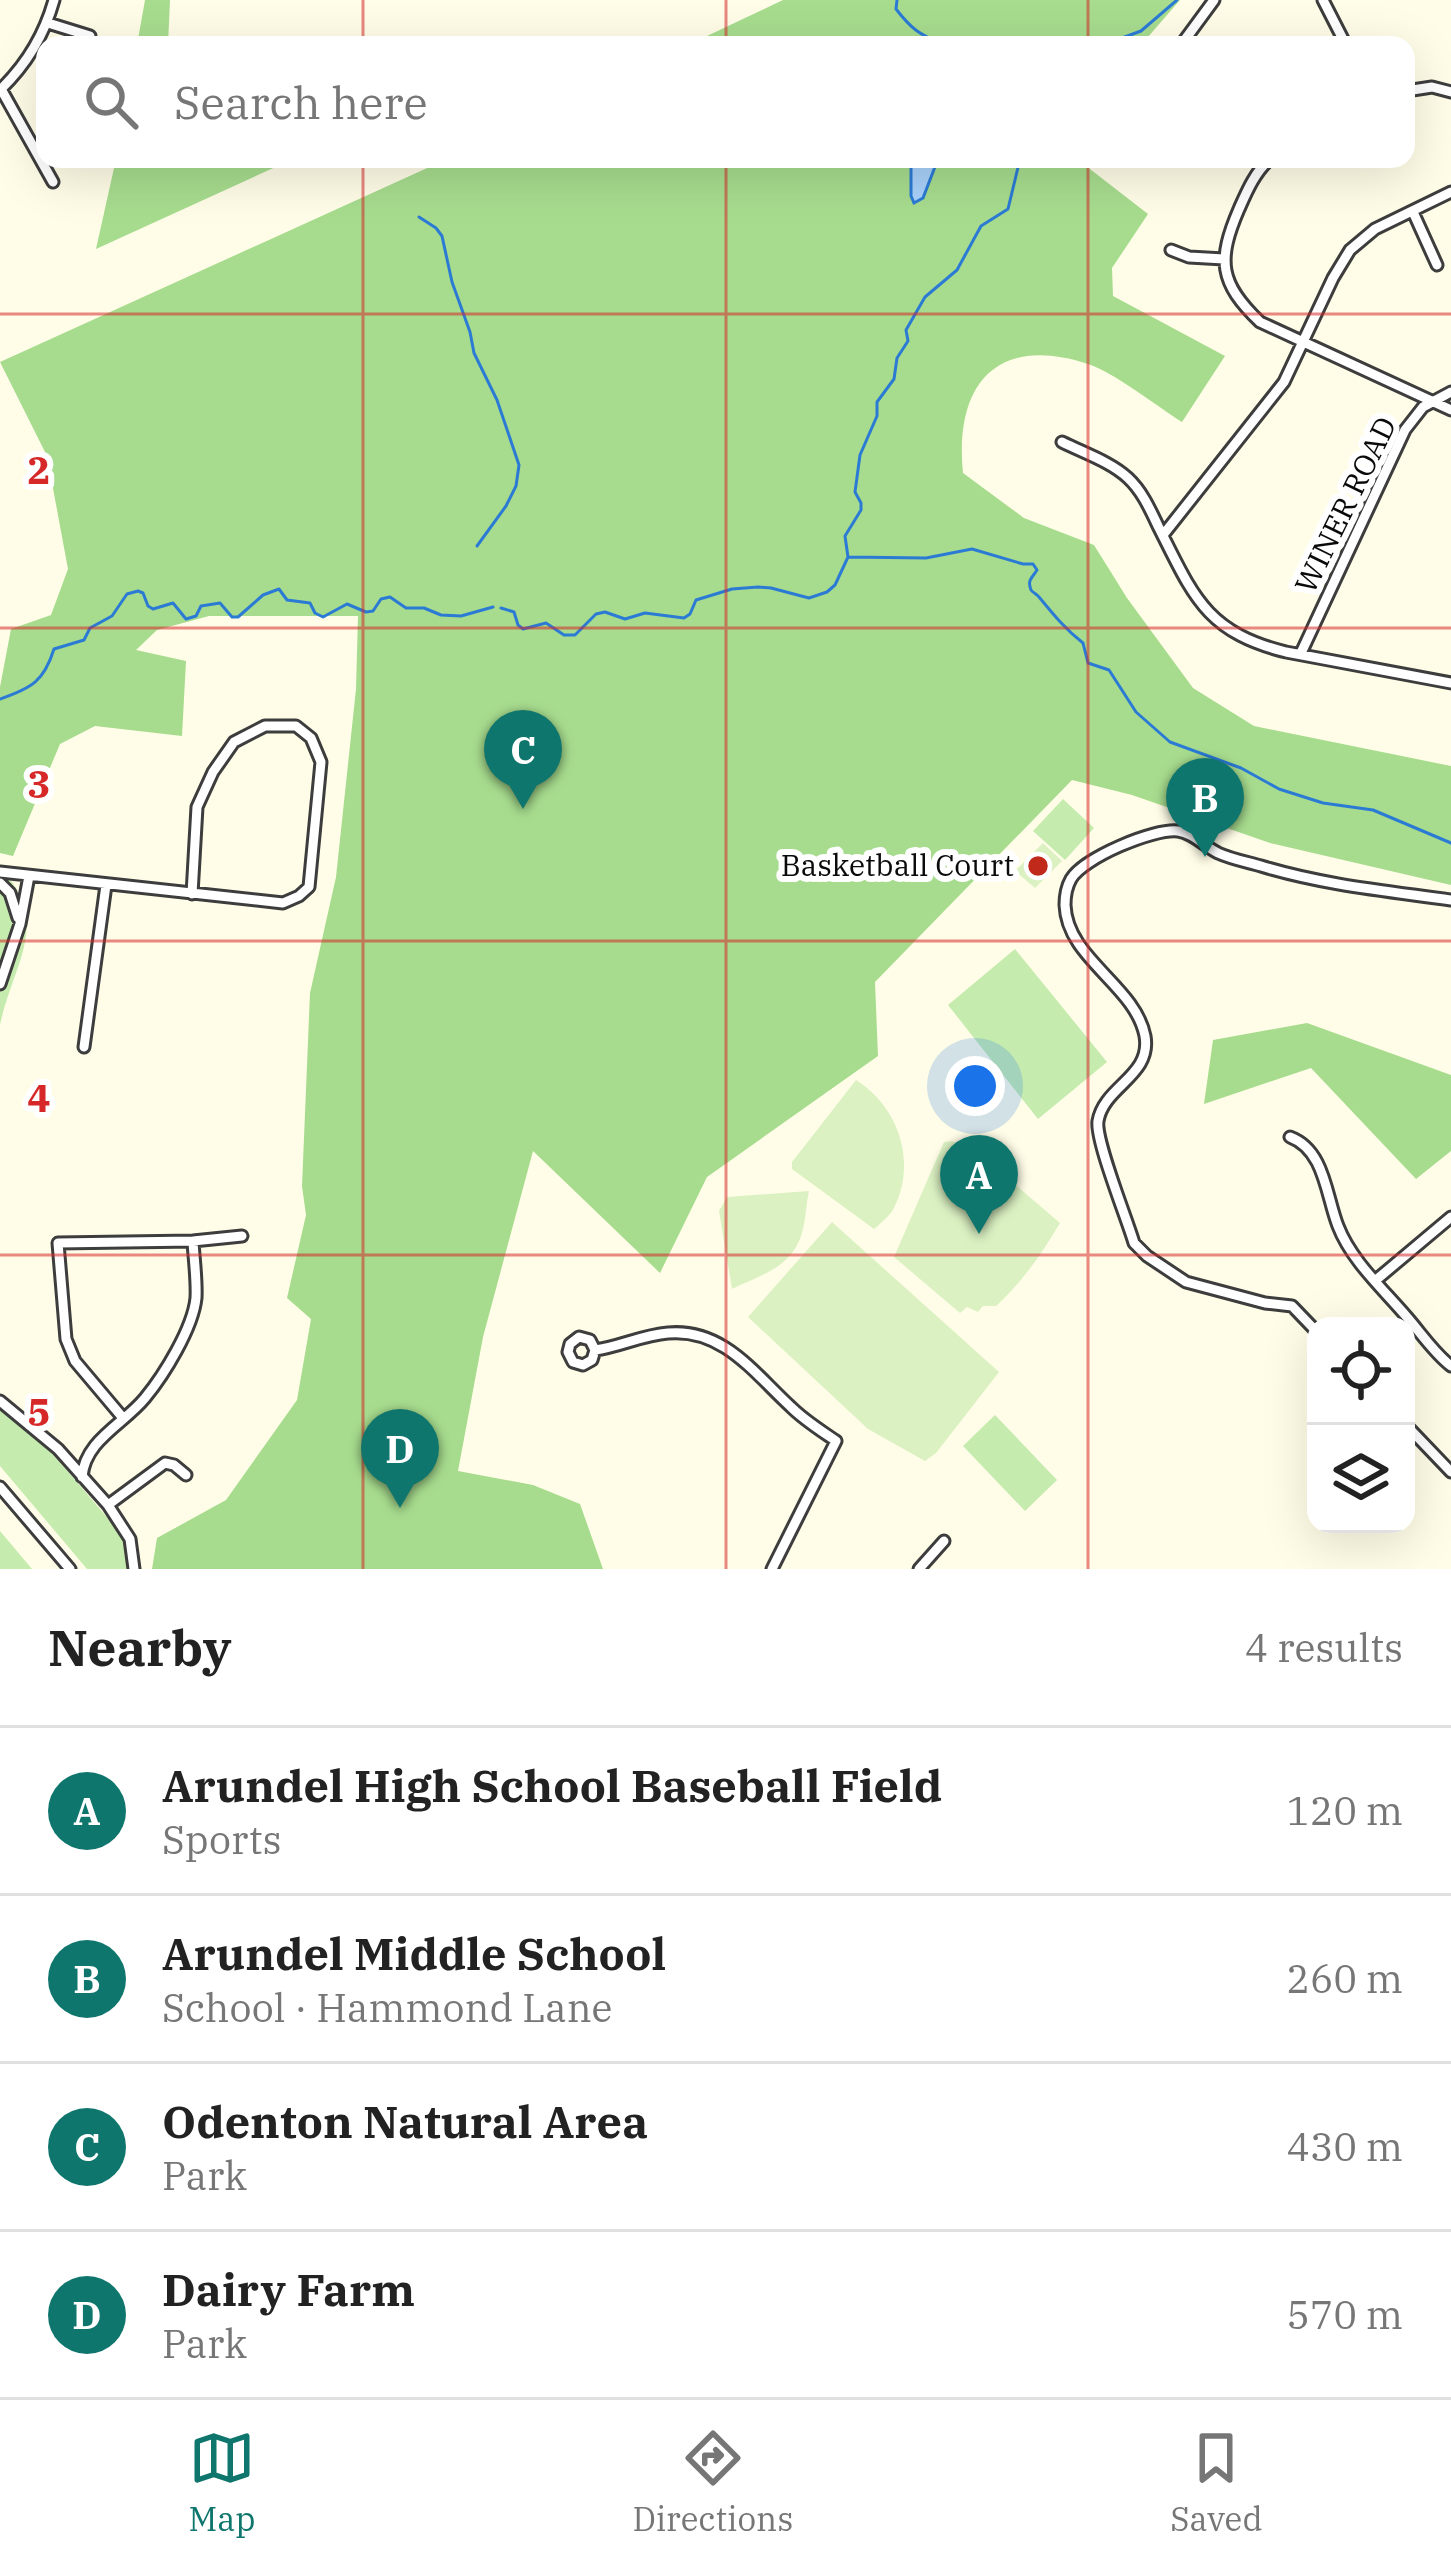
<!DOCTYPE html>
<html lang="en">
<head>
<meta charset="utf-8">
<style>
	:root { --surface:#fff; --page:#f2f2f2; --text:#222; --muted:#767676; --line:#e0e0e0; --accent:#0f766e }
	body { margin:0; font-family:"IBM Plex Serif",serif; background:var(--page); color:var(--text) }
	.controls { position:absolute; right:36px; bottom:36px; display:grid; overflow:hidden; border-radius:24px; box-shadow:0 12px 48px #0002 }
	.controls button { width:108px; height:108px; display:grid; place-items:center; padding:0; border:0; border-bottom:3px solid var(--line); background:var(--surface); color:var(--text); font:60px sans-serif }
	.you { position:absolute; left:975px; top:1086px; width:42px; height:42px; margin:-30px; border:9px solid #fff; border-radius:50%; background:#1a73e8; box-shadow:0 0 0 18px #1a73e833 }
	.badge { display:grid; place-items:center; width:78px; height:78px; border-radius:50%; background:var(--accent); color:#fff; font-size:39px; font-weight:700 }
	.pin { position:absolute; translate:-50% -99px; filter:drop-shadow(0 3px 6px #0008) }
	.pin::after { content:''; position:absolute; top:63px; width:42px; height:36px; background:inherit; clip-path:polygon(0 0,100% 0,50% 100%) }
	.list { margin:0; padding:0; list-style:none }
	h2 { display:flex; justify-content:space-between; align-items:center; height:156px; margin:0; padding:0 48px; font-size:51px }
	h2 small { font-size:39px; font-weight:400; color:var(--muted) }
	.list li { display:grid; grid-template-columns:78px 1fr auto; gap:36px; align-items:center; box-sizing:border-box; height:168px; padding:0 48px; border-top:3px solid var(--line) }
	.list b { display:block; font-size:45px; white-space:nowrap }
	.list p { margin:0; font-size:39px; white-space:nowrap; color:var(--muted) }
	.list em { font-size:39px; font-style:normal; color:var(--muted) }
	.icon { flex:none; width:66px; height:66px; fill:none; stroke:currentColor; stroke-width:2; stroke-linecap:round; stroke-linejoin:round }
	.map { position:relative; flex:none; width:1451px; height:1569px; overflow:hidden }
	.search { position:absolute; background:var(--surface); box-shadow:0 12px 48px #0002; left:36px; right:36px; top:36px; height:132px; display:flex; align-items:center; gap:30px; box-sizing:border-box; padding:0 42px; border-radius:24px; color:var(--muted); font-size:45px }
	.sheet { height:828px; background:var(--surface) }
	nav { display:flex; justify-content:space-around; align-items:center; box-sizing:border-box; height:168px; border-top:3px solid var(--line); background:var(--surface); font-size:33px; color:var(--muted) }
	nav a { display:grid; justify-items:center; gap:6px }
	nav .on { color:var(--accent) }
	.map>svg:first-child { display:block }
	.green { fill:#c6ebaf }
	.forest { fill:#a7dc8e }
	.pitch { fill:#dbf1c2 }
	.water { fill:#a9d1fa; stroke:#2b7bd5; stroke-width:3 }
	.lines { fill:none; stroke-linecap:round; stroke-linejoin:round }
	.stream { stroke:#2b7bd5; stroke-width:3 }
	.minor-casing { stroke:#3d3d3d; stroke-width:15 }
	.minor { stroke:#fff; stroke-width:9 }
	.grid { fill:none; stroke:#d62828; stroke-width:3; stroke-opacity:0.55 }
	.poi-dot { fill:#c12a1b; stroke:#fff; stroke-width:4.5 }
	.labels { text-anchor:middle; stroke-width:12; stroke-linejoin:round; paint-order:stroke }
	.street-label { font-size:30px; fill:#0a0a0a; stroke:#fff }
	.poi-label { font-size:30px; fill:#0a0a0a; stroke:#fff; text-anchor:end }
	.grid-label { font-size:39px; text-anchor:middle; font-weight:bold; fill:#d62828; stroke:#fff; stroke-width:12; stroke-linejoin:round; paint-order:stroke }
</style>
</head>
<body>
<div class="map">
<svg width="1451" height="1569" viewBox="0 0 1451 1569">
	<rect width="100%" height="100%" fill="#fffde7"/>
	<path class="green" d="M1063,799L1094,828L1065,860L1033,831Z
		M0,867C52,925 14,960 0,1025Z
		M1015,949L1107,1062L1038,1119L948,1005Z
		M0,1408L41,1440L117,1529L124,1541L127,1569H87L0,1466Z
		M995,1415L1057,1480L1025,1511L963,1446Z
		M0,1531L32,1569H0Z"/>
	<path class="forest" d="M145,0H170L168,45H137Z
		M783,0H1180L1141,45H688Z
		M116,159H293L96,249Z
		M447,159H1077L1148,214L1112,268L1113,296L1225,356L1182,422C1158,407 1112,371 1088,364C997,334 954,384 963,473L1024,518L1094,545L1127,598L1193,688L1254,726L1451,766V885L1270,843L1132,795L1072,780L875,982L878,1056L707,1177L660,1273L533,1151L483,1337L458,1471L533,1485L580,1504L603,1569H152L157,1538L226,1500L297,1400L311,1319L287,1298L306,1215L302,1186L310,993L336,877L356,689L358,616H209L157,630L136,650L186,661L182,736L95,726L60,744L13,856L0,853V687L11,629L51,615L68,569L47,456L0,362Z
		M1307,1023L1451,1075V1151L1416,1179L1311,1068L1204,1104L1213,1040Z"/>
	<path class="pitch" d="M1043,843L1062,861L1035,888L1015,871Z
		M856,1080C899,1107 917,1162 894,1208C890,1216 881,1223 874,1229L792,1169V1162Z
		M952,1141L976,1151L1060,1223C1041,1255 1023,1281 996,1306H983L978,1312L967,1307L960,1313L894,1257L944,1142Z
		M809,1191C806,1204 806,1217 803,1229C794,1267 763,1274 732,1289L719,1211L727,1197Z
		M832,1222L999,1372L936,1453L925,1461L868,1429L748,1317Z"/>
	<path class="water" d="M911,159H938L923,198L914,203L911,196Z"/>
	<g class="lines">
		<path class="stream" d="M897,0L896,9C913,31 920,34 943,45
			M1112,45L1122,38L1141,31L1177,0
			M419,217L436,228L442,236L452,282L470,332L474,353L497,400L519,465L516,486L506,506L477,546
			M848,557L926,558L972,549L1023,564H1033L1037,570C1032,578 1027,580 1031,590C1033,593 1037,594 1039,597C1053,614 1065,629 1083,643L1088,663L1109,670L1136,712L1170,742L1241,768L1279,789L1323,803L1373,810L1451,843
			M501,608L514,612L518,625L523,629L546,623L564,635H575L596,614L605,612L625,619L645,613L684,618L690,614L696,600L732,589L758,587L771,588L809,598L827,592L835,585L848,557L845,536L861,510V503L855,492L860,455L877,416V402L894,379L897,358L908,341L906,330L925,297L957,270L981,226L1008,209L1020,159
			M0,699C32,688 44,681 54,649L84,640L90,628L112,616L127,594L138,591L143,593L148,606L153,609L173,603L186,619L196,616L201,606L220,603L232,617H238L263,595L279,589L287,600L310,603L315,613L323,617L347,604L366,612L373,611L381,599L390,597L406,608H424L441,615L461,616L493,607"/>
		<g class="minor-casing">
			<path id="minor" d="M1323,0L1346,45
				M48,23L90,36
				M1181,45L1214,0
				M1,89L53,182
				M0,90C27,64 44,36 54,0
				M1406,91L1432,87L1451,92
				M1270,159C1255,172 1247,191 1239,209C1217,260 1219,283 1260,322L1451,410
				M1413,212L1437,265
				M1171,250L1189,257L1224,259
				M1062,442C1084,453 1111,462 1128,478C1142,491 1150,509 1158,526C1193,595 1205,632 1286,652L1451,683
				M1163,535L1284,382L1333,278L1350,250L1375,229L1451,192
				M1301,653L1405,430L1423,407L1451,392
				M0,872L283,903L299,896L309,887L321,762L311,738L296,726H265L234,742L213,772L197,807L192,894
				M0,883L10,893L18,918
				M0,984L20,924L29,876
				M84,1047L106,885
				M1290,1137C1325,1150 1326,1196 1338,1226C1351,1260 1382,1288 1406,1316C1421,1333 1434,1353 1451,1366
				M1376,1280L1451,1217
				M1316,1331L1292,1306L1265,1303L1186,1282L1147,1256L1134,1243C1127,1219 1095,1140 1098,1121C1104,1086 1152,1076 1145,1036C1135,985 1067,959 1065,905C1065,897 1067,886 1071,879C1083,858 1154,828 1178,831C1193,833 1204,846 1218,853C1231,859 1247,862 1261,866C1323,885 1387,891 1451,900
				M595,1350L592,1360L583,1365L573,1362L568,1352L570,1344L579,1337L590,1340L595,1350C619,1347 642,1335 668,1333C723,1328 754,1373 791,1407C804,1420 820,1430 836,1441L772,1569
				M0,1401L58,1449L108,1505L130,1539L134,1569
				M123,1418L75,1361L66,1339L58,1243L193,1241L242,1236
				M1406,1425L1451,1472
				M82,1477C85,1440 124,1424 145,1398C164,1375 193,1328 196,1298C197,1280 194,1260 193,1241
				M0,1487L70,1569
				M108,1505L165,1463L174,1465L186,1475
				M919,1569L944,1541"/>
		</g>
		<use href="#minor" class="minor"/>
	</g>
	<path class="grid" d="M363,0V45M726,0V45M1088,0V45M363,159V1569M726,159V1569M1088,159V1569M0,314H1451M0,628H1451M0,941H1451M0,1255H1451"/>
	<circle class="poi-dot" cx="1038" cy="866" r="12"/>
	<g class="labels">
		<g class="street-label">
			<text transform="translate(1346 505) rotate(-64)" y="10">WINER ROAD</text>
		</g>
		<g class="poi-label">
			<text x="1014" y="876">Basketball Court</text>
		</g>
	</g>
	<g class="grid-label">
		<text x="39" y="484">2</text>
		<text x="39" y="798">3</text>
		<text x="39" y="1112">4</text>
		<text x="39" y="1426">5</text>
	</g>
</svg>
<div class="controls">
<button><svg class="icon" aria-label="locate" viewBox="0 0 24 24"><circle cx="12" cy="12" r="6"/><path d="M12 2v4M12 18v4M2 12h4M18 12h4"/></svg></button>
<button><svg class="icon" aria-label="layers" viewBox="0 0 24 24"><path d="M12 4l9 5-9 5-9-5zM3 14l9 5 9-5"/></svg></button>
</div>
<div class="you"></div>
<div class="pin badge" style="left:979px;top:1234px">A</div>
<div class="pin badge" style="left:1205px;top:857px">B</div>
<div class="pin badge" style="left:523px;top:809px">C</div>
<div class="pin badge" style="left:400px;top:1508px">D</div>
<div class="search"><svg class="icon" aria-label="search" viewBox="0 0 24 24"><circle cx="10" cy="10" r="6"/><path d="M15 15l6 6"/></svg>Search here</div>
</div>
<section class="sheet">
<h2>Nearby<small>4 results</small></h2>
<ul class="list">
<li><span class="badge">A</span><div><b>Arundel High School Baseball Field</b><p>Sports</p></div><em>120 m</em></li>
<li><span class="badge">B</span><div><b>Arundel Middle School</b><p>School · Hammond Lane</p></div><em>260 m</em></li>
<li><span class="badge">C</span><div><b>Odenton Natural Area</b><p>Park</p></div><em>430 m</em></li>
<li><span class="badge">D</span><div><b>Dairy Farm</b><p>Park</p></div><em>570 m</em></li>
</ul>
</section>
<nav>
<a class="on"><svg class="icon" aria-label="map" viewBox="0 0 24 24"><path d="M3 6l6-2 6 2 6-2v14l-6 2-6-2-6 2zM9 4v14M15 6v14"/></svg>Map</a>
<a><svg class="icon" aria-label="directions" viewBox="0 0 24 24"><path d="M12 3l9 9-9 9-9-9zM9 14v-3h6M13 9l2 2-2 2"/></svg>Directions</a>
<a><svg class="icon" aria-label="saved" viewBox="0 0 24 24"><path d="M7 4h10v16l-5-4-5 4z"/></svg>Saved</a>
</nav>
</body>
</html>
